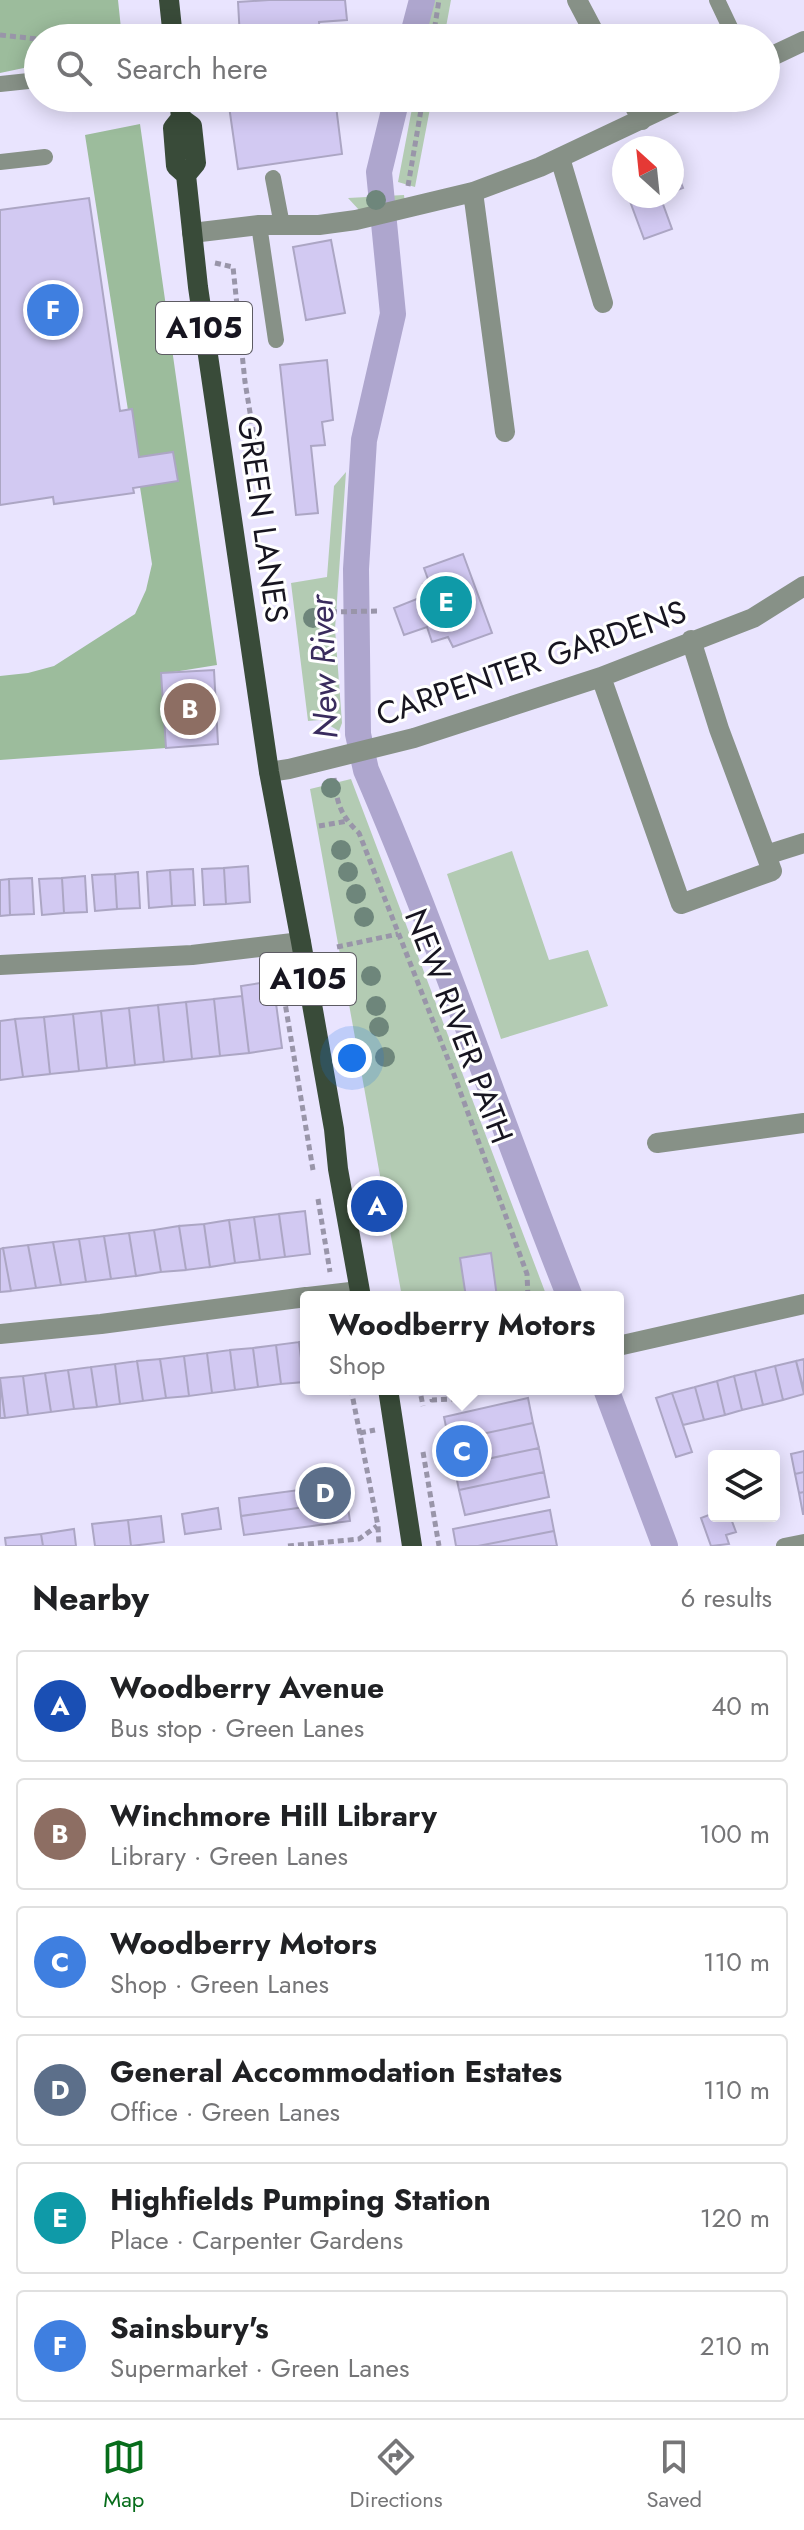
<!DOCTYPE html>
<html lang="en">
<head>
<meta charset="utf-8">
<style>
	:root { --surface:#fff; --page:#f2f2f2; --text:#202124; --muted:#757577; --line:#e0e0e0; --accent:#076d1b }
	body { margin:0; font-family:Jost,sans-serif; background:var(--page); color:var(--text) }
	.controls { position:absolute; right:24px; bottom:24px; display:grid; overflow:hidden; border-radius:8px; box-shadow:0 4px 20px #0003 }
	.controls button { width:72px; height:72px; display:grid; place-items:center; padding:0; border:0; border-bottom:2px solid var(--line); background:var(--surface); color:var(--text); font:40px sans-serif }
	.compass { position:absolute; left:612px; top:136px; width:72px; height:72px; border-radius:50%; background:var(--surface); box-shadow:0 4px 20px #0003; rotate:333deg }
	.you { position:absolute; left:352px; top:1058px; width:28px; height:28px; margin:-20px; border:6px solid #fff; border-radius:50%; background:#1a73e8; box-shadow:0 0 0 12px #1a73e833 }
	.badge { display:grid; place-items:center; width:52px; height:52px; border-radius:50%; background:var(--accent); color:#fff; font-size:26px; font-weight:700 }
	.pin { position:absolute; translate:-50% -50%; border:4px solid #fff; box-shadow:0 2px 8px #0006 }
	.popup { position:absolute; left:300px; top:1291px; width:324px; height:104px; box-sizing:border-box; display:grid; place-content:center; border-radius:8px; background:var(--surface); filter:drop-shadow(0 2px 6px #0005); font-size:26px; white-space:nowrap; color:var(--muted) }
	.popup b { font-size:30px; color:var(--text) }
	.popup::after { content:''; position:absolute; left:50%; top:100%; margin-left:-16px; border:16px solid transparent; border-top-color:var(--surface) }
	.list { margin:0; padding:0; list-style:none }
	h2 { display:flex; justify-content:space-between; align-items:center; height:104px; margin:0; padding:0 32px; font-size:34px }
	h2 small { font-size:26px; font-weight:400; color:var(--muted) }
	.list li { display:grid; grid-template-columns:52px 1fr auto; gap:24px; align-items:center; box-sizing:border-box; height:112px; margin:0 16px 16px; padding:0 16px; border:2px solid var(--line); border-radius:8px }
	.list b { display:block; font-size:30px; white-space:nowrap }
	.list p { margin:0; font-size:26px; white-space:nowrap; color:var(--muted) }
	.list em { font-size:26px; font-style:normal; color:var(--muted) }
	.icon { flex:none; width:44px; height:44px; fill:none; stroke:currentColor; stroke-width:2; stroke-linecap:round; stroke-linejoin:round }
	.map { position:relative; flex:none; width:804px; height:1546px; overflow:hidden }
	.search { position:absolute; background:var(--surface); box-shadow:0 4px 20px #0003; left:24px; right:24px; top:24px; height:88px; display:flex; align-items:center; gap:20px; box-sizing:border-box; padding:0 28px; border-radius:44px; color:var(--muted); font-size:30px }
	.sheet { height:872px; background:var(--surface) }
	nav { display:flex; justify-content:space-around; align-items:center; box-sizing:border-box; height:112px; border-top:2px solid var(--line); background:var(--surface); font-size:22px; color:var(--muted) }
	nav a { display:grid; justify-items:center; gap:4px }
	nav .on { color:var(--accent) }
	.map>svg:first-child { display:block }
	.green { fill:#b3cbb3 }
	.forest { fill:#9cbc9c }
	.lines { fill:none; stroke-linecap:round; stroke-linejoin:round }
	.canal { stroke:#aea6ce; stroke-width:26 }
	.building { fill:#d2c9f2; stroke:#aca6c4; stroke-width:2 }
	.path { stroke:#9995a9; stroke-width:5; stroke-dasharray:6 4; stroke-linecap:butt }
	.lane { stroke:#879187; stroke-width:16 }
	.street { stroke:#879187; stroke-width:20 }
	.primary { stroke:#394b39; stroke-width:20 }
	.tree { fill:#6e867b }
	.labels { text-anchor:middle; stroke-width:6; stroke-linejoin:round; paint-order:stroke }
	.shield { fill:#fff; stroke:#5d5b63; stroke-width:2 }
	.shield-label { font-size:30px; font-weight:bold; fill:#171520 }
	.street-label { font-size:32px; fill:#171520; stroke:#fff }
	.water-label { font-size:34px; font-style:italic; fill:#3a2c5e; stroke:#fff }
</style>
</head>
<body>
<div class="map">
<svg width="804" height="1546" viewBox="0 0 804 1546">
	<rect width="100%" height="100%" fill="#e9e4fe"/>
	<path class="green" d="M432,0H451L444,38H426Z
		M414,98H432L415,187L398,182Z
		M404,195L405,203L360,211L348,198Z
		M346,472L335,629L342,723L339,731L320,720L308,721L291,583L327,577L334,486Z
		M351,779L547,1297H402L310,789Z
		M512,851L549,960L588,950L608,1006L501,1039L447,874Z"/>
	<path class="forest" d="M0,0H118L122,38H38V65L0,73Z
		M140,124L217,665L161,674L166,748L0,760V676L28,673L54,666L135,614L146,590L152,564L85,135Z"/>
	<g class="lines">
		<path class="canal" d="M412,38L422,0
			M397,98L379,172L393,314L364,440L356,569L358,734L366,770C441,943 500,1122 570,1297
			M606,1389L665,1546"/>
	</g>
	<path class="building" d="M269,0H345L347,20L319,22L320,35L240,38L238,2Z
		M286,98H335L342,154L238,169L229,106Z
		M672,160L683,188L672,192Z
		M624,164V186L617,167Z
		M628,196H660L672,229L644,239Z
		M89,198L120,411L132,409L139,457L173,452L178,481L133,488L134,493L54,504L53,497L0,505V210Z
		M331,240L345,313L306,320L293,247Z
		M327,360L333,420L322,422L325,445L311,446L318,513L296,515L280,365Z
		M463,554L492,633L453,647L448,637L432,642L427,627L404,635L394,608L427,595L423,584L429,582L424,568Z
		M214,670L218,744L166,748L161,673Z
		M248,866L250,902L226,904L224,868Z
		M224,868L226,904L204,905L202,869Z
		M193,869L195,905L172,906L170,870Z
		M170,870L172,906L149,908L147,872Z
		M138,872L140,908L117,909L115,874Z
		M115,874L117,909L95,911L92,875Z
		M85,876L87,912L64,913L62,878Z
		M32,878L34,914L10,915L9,879Z
		M62,878L64,913L42,915L39,879Z
		M9,879L10,915L0,916V880Z
		M273,981L282,1048L249,1053L241,986Z
		M242,996L249,1053L220,1056L214,999Z
		M214,999L220,1056L192,1059L186,1002Z
		M186,1002L192,1059L164,1062L158,1005Z
		M158,1005L164,1062L135,1065L129,1008Z
		M129,1008L135,1065L107,1068L101,1011Z
		M101,1011L107,1068L79,1071L73,1014Z
		M73,1014L79,1071L50,1074L44,1017Z
		M44,1017L50,1074L23,1077L15,1019Z
		M15,1019L23,1077L0,1080V1021Z
		M305,1211L310,1254L285,1257L279,1214Z
		M279,1214L285,1257L260,1260L254,1217Z
		M254,1217L260,1260L235,1263L229,1220Z
		M229,1220L235,1263L210,1267L204,1224Z
		M204,1224L210,1267L186,1270L179,1226Z
		M179,1226L186,1270L161,1272L154,1230Z
		M154,1230L161,1272L136,1276L129,1233Z
		M129,1233L136,1276L111,1279L104,1236Z
		M104,1236L111,1279L86,1282L79,1239Z
		M79,1239L86,1282L61,1285L53,1242Z
		M53,1242L61,1285L36,1288L28,1245Z
		M28,1245L36,1288L11,1291L3,1248Z
		M3,1248L11,1291L0,1292V1249Z
		M491,1253L497,1297H466L460,1258Z
		M306,1341V1381L304,1382L299,1342Z
		M299,1342L304,1382L281,1384L276,1345Z
		M276,1345L281,1384L258,1387L253,1348Z
		M253,1348L258,1387L235,1390L230,1350Z
		M230,1350L235,1390L212,1393L207,1353Z
		M207,1353L212,1393L189,1396L184,1356Z
		M184,1356L189,1396L166,1398L160,1359Z
		M160,1359L166,1398L143,1401L137,1361Z
		M804,1359V1390L796,1361Z
		M137,1361L143,1401L120,1404L115,1364Z
		M796,1361L804,1394L783,1400L775,1366Z
		M115,1364L120,1404L97,1407L91,1367Z
		M775,1366L783,1400L763,1405L755,1371Z
		M91,1367L97,1407L74,1409L68,1370Z
		M68,1370L74,1409L51,1412L45,1373Z
		M755,1371L763,1405L742,1410L734,1376Z
		M45,1373L51,1412L28,1415L23,1376Z
		M23,1376L28,1415L5,1418L0,1378Z
		M734,1376L742,1410L725,1415L717,1381Z
		M717,1381L725,1415L704,1420L695,1387Z
		M0,1382L5,1418H0Z
		M695,1387L704,1420L683,1425L672,1393Z
		M672,1393L692,1452L676,1457L656,1398Z
		M528,1398L533,1423L449,1441L444,1417Z
		M533,1423L539,1448L454,1466L449,1441Z
		M539,1448L544,1472L459,1490L454,1466Z
		M804,1451V1472L795,1474L791,1454Z
		M544,1472L549,1497L465,1515L459,1490Z
		M804,1472V1492L799,1493L795,1474Z
		M344,1484L347,1501L241,1516L239,1498Z
		M804,1492V1514H803L799,1493Z
		M347,1501L350,1521L244,1535L241,1516Z
		M218,1508L221,1529L185,1534L182,1514Z
		M550,1510L554,1531L478,1546H456L453,1529Z
		M714,1513V1516H730L736,1532L726,1535L729,1544L711,1546L701,1518Z
		M161,1516L164,1542L131,1546L128,1520Z
		M128,1520L131,1546H95L92,1524Z
		M74,1529L76,1546H43L41,1534Z
		M554,1531L557,1546H478Z
		M41,1534L43,1546H6L5,1538Z"/>
	<g class="lines">
		<path class="path" d="M0,35L38,39
			M433,38L439,0
			M408,186L423,98
			M215,263L233,267L245,382L257,455
			M331,612L378,611
			M334,778C337,803 340,815 359,833L453,1072L527,1274L528,1297
			M319,826L348,821
			M337,947L398,934
			M279,967L313,1170
			M318,1199L330,1272
			M351,1389L378,1526L379,1546
			M432,1389V1400L453,1399L463,1389
			M421,1396L423,1406
			M360,1433L375,1430
			M423,1452L439,1546
			M288,1546L359,1539L377,1526"/>
		<path class="lane" d="M717,0L735,38
			M0,84L38,80
			M0,162L45,157
			M273,178L282,225
			M259,225L276,340
			M784,1546L804,1542"/>
		<path class="street" d="M577,0L597,38
			M766,59L804,41
			M630,98L642,120
			M560,158L603,303
			M473,192L505,432
			M192,233L259,225H319L356,220L473,192L540,167L686,98
			M601,677L681,904L772,871L719,729L691,640
			M269,772L289,769L414,738L601,677L753,618L804,586
			M766,855L804,843
			M0,965L192,955L301,942
			M657,1143L804,1123
			M308,1297L359,1291
			M0,1334L101,1324L306,1297
			M618,1346L804,1304"/>
		<path class="primary" d="M169,0L173,38
			M179,98L181,118L173,128L176,166L186,175L198,287L269,772L301,942L334,1129L338,1169L361,1297
			M181,118L192,126L196,163L186,175
			M388,1389L412,1546"/>
	</g>
	<g class="tree">
		<circle cx="376" cy="200" r="10"/>
		<circle cx="313" cy="618" r="10"/>
		<circle cx="331" cy="788" r="10"/>
		<circle cx="341" cy="850" r="10"/>
		<circle cx="348" cy="872" r="10"/>
		<circle cx="356" cy="894" r="10"/>
		<circle cx="364" cy="917" r="10"/>
		<circle cx="371" cy="976" r="10"/>
		<circle cx="376" cy="1006" r="10"/>
		<circle cx="379" cy="1027" r="10"/>
		<circle cx="385" cy="1057" r="10"/>
	</g>
	<g class="labels">
		<g class="shield">
			<rect x="156" y="302" width="96" height="52" rx="6"/>
			<rect x="260" y="953" width="96" height="52" rx="6"/>
		</g>
		<g class="shield-label">
			<text x="204" y="338">A105</text>
			<text x="308" y="989">A105</text>
		</g>
		<g class="street-label">
			<text transform="translate(263 519) rotate(82)" y="11">GREEN LANES</text>
			<text transform="translate(531 663) rotate(-19)" y="11">CARPENTER GARDENS</text>
			<text transform="translate(459 1026) rotate(69)" y="11">NEW RIVER PATH</text>
		</g>
		<g class="water-label">
			<text transform="translate(323 667) rotate(-92)" y="12">New River</text>
		</g>
	</g>
</svg>
<div class="controls">
<button><svg class="icon" aria-label="layers" viewBox="0 0 24 24"><path d="M12 4l9 5-9 5-9-5zM3 14l9 5 9-5"/></svg></button>
</div>
<svg class="compass" viewBox="-18 -18 36 36"><path d="M0-13l5 13h-10z" fill="#e53935"/><path d="M0 13l5-13h-10z" fill="#757577"/></svg>
<div class="you"></div>
<div class="pin badge" style="left:377px;top:1206px;background:#1a4fb4">A</div>
<div class="pin badge" style="left:190px;top:709px;background:#8d6e63">B</div>
<div class="pin badge" style="left:462px;top:1451px;background:#3f7fe0">C</div>
<div class="popup"><b>Woodberry Motors</b>Shop</div>
<div class="pin badge" style="left:325px;top:1493px;background:#5c6f8a">D</div>
<div class="pin badge" style="left:446px;top:602px;background:#0f9aa8">E</div>
<div class="pin badge" style="left:53px;top:310px;background:#3f7fe0">F</div>
<div class="search"><svg class="icon" aria-label="search" viewBox="0 0 24 24"><circle cx="10" cy="10" r="6"/><path d="M15 15l6 6"/></svg>Search here</div>
</div>
<section class="sheet">
<h2>Nearby<small>6 results</small></h2>
<ul class="list">
<li><span class="badge" style="background:#1a4fb4">A</span><div><b>Woodberry Avenue</b><p>Bus stop · Green Lanes</p></div><em>40 m</em></li>
<li><span class="badge" style="background:#8d6e63">B</span><div><b>Winchmore Hill Library</b><p>Library · Green Lanes</p></div><em>100 m</em></li>
<li><span class="badge" style="background:#3f7fe0">C</span><div><b>Woodberry Motors</b><p>Shop · Green Lanes</p></div><em>110 m</em></li>
<li><span class="badge" style="background:#5c6f8a">D</span><div><b>General Accommodation Estates</b><p>Office · Green Lanes</p></div><em>110 m</em></li>
<li><span class="badge" style="background:#0f9aa8">E</span><div><b>Highfields Pumping Station</b><p>Place · Carpenter Gardens</p></div><em>120 m</em></li>
<li><span class="badge" style="background:#3f7fe0">F</span><div><b>Sainsbury's</b><p>Supermarket · Green Lanes</p></div><em>210 m</em></li>
</ul>
</section>
<nav>
<a class="on"><svg class="icon" aria-label="map" viewBox="0 0 24 24"><path d="M3 6l6-2 6 2 6-2v14l-6 2-6-2-6 2zM9 4v14M15 6v14"/></svg>Map</a>
<a><svg class="icon" aria-label="directions" viewBox="0 0 24 24"><path d="M12 3l9 9-9 9-9-9zM9 14v-3h6M13 9l2 2-2 2"/></svg>Directions</a>
<a><svg class="icon" aria-label="saved" viewBox="0 0 24 24"><path d="M7 4h10v16l-5-4-5 4z"/></svg>Saved</a>
</nav>
</body>
</html>
